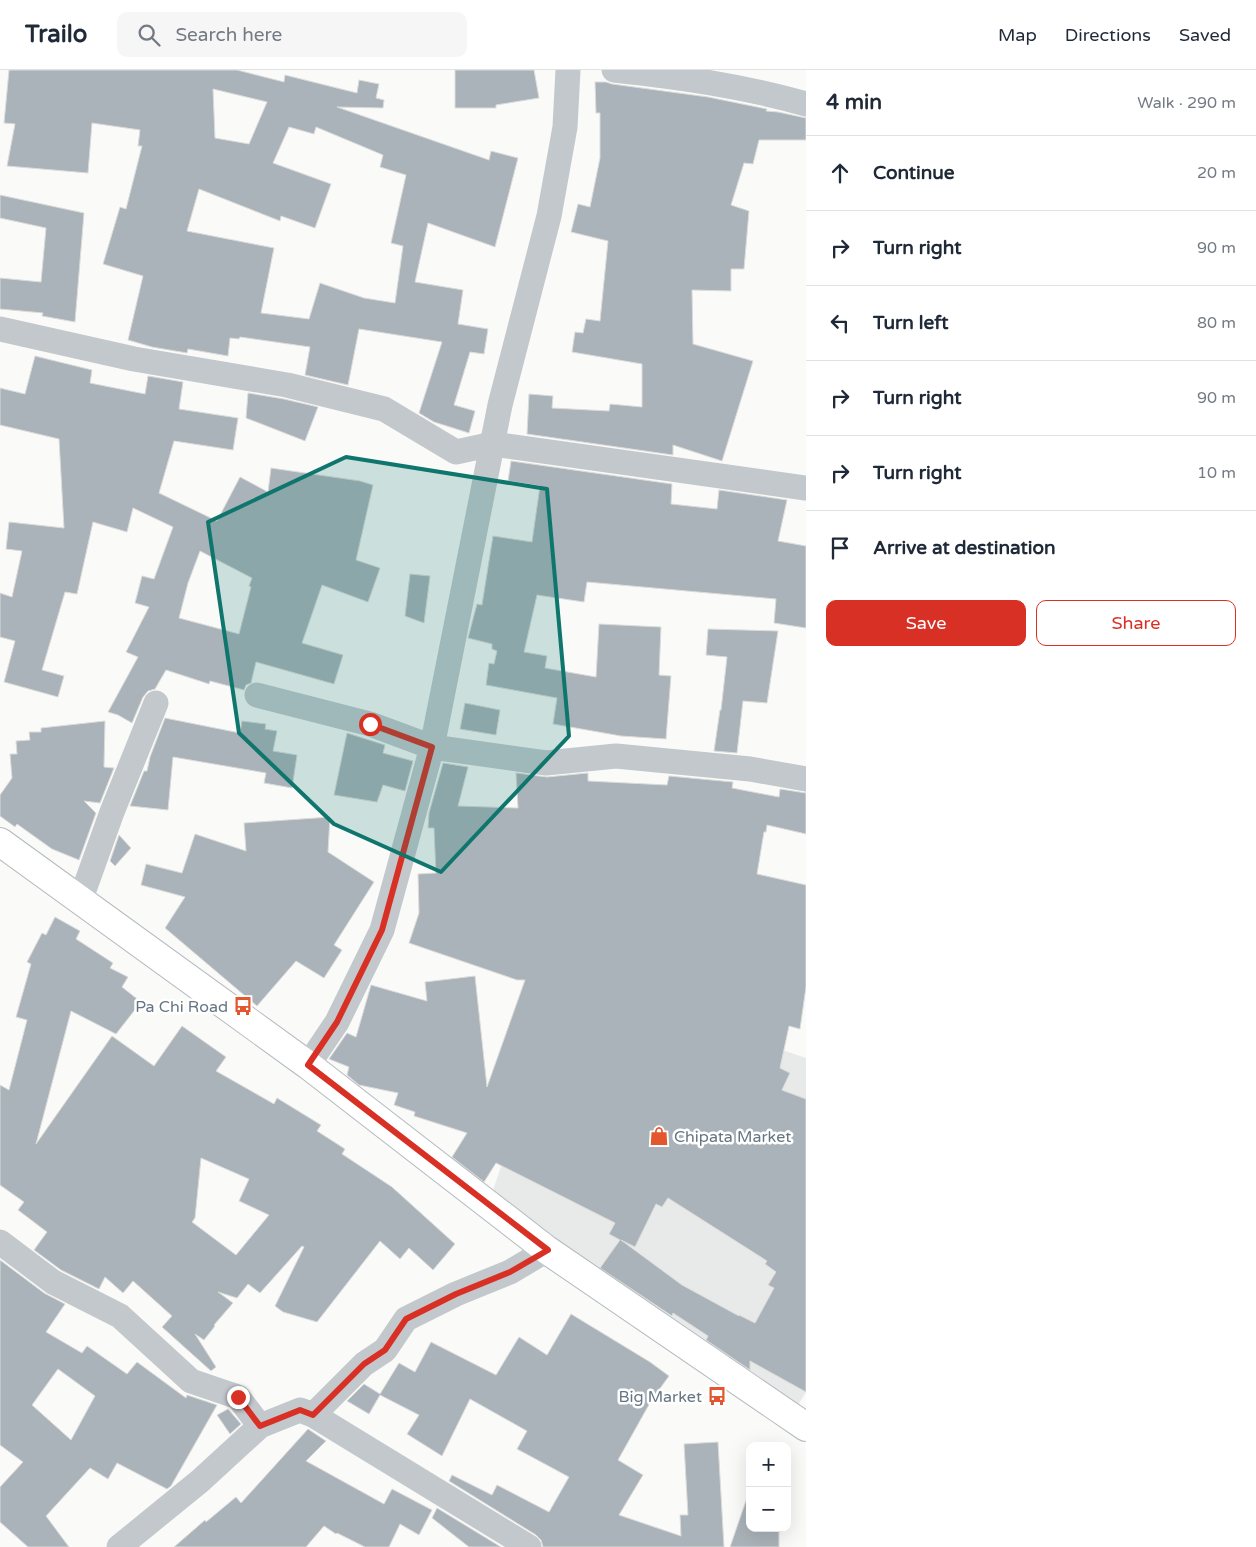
<!DOCTYPE html>
<html lang="en">
<head>
<meta charset="utf-8">
<style>
	:root { --surface:#fff; --page:#f6f6f7; --text:#1f2937; --muted:#747a83; --line:#e0e1e3; --accent:#d93025 }
	body { margin:0; font-family:"Varela Round",sans-serif; background:var(--page); color:var(--text) }
	.controls { position:absolute; right:15px; bottom:15px; display:grid; overflow:hidden; border-radius:10px; box-shadow:0 5px 20px #0002 }
	.controls button { width:45px; height:45px; display:grid; place-items:center; padding:0; border:0; border-bottom:1px solid var(--line); background:var(--surface); color:var(--text); font:25px sans-serif }
	.stop { position:absolute; width:15px; height:15px; margin:-11px; border:4px solid #d93025; border-radius:50%; background:#fff }
	.stop.end { background:#d93025; border-color:#fff; box-shadow:0 1px 5px #0008 }
	.list { margin:0; padding:0; list-style:none }
	h2 { display:flex; justify-content:space-between; align-items:center; height:65px; margin:0; padding:0 20px; font-size:21px }
	h2 small { font-size:16px; font-weight:400; color:var(--muted) }
	.list li { display:grid; grid-template-columns:32px 1fr auto; gap:15px; align-items:center; box-sizing:border-box; height:75px; padding:0 20px; border-top:1px solid var(--line) }
	.list b { display:block; font-size:19px; white-space:nowrap }
	.list em { font-size:16px; font-style:normal; color:var(--muted) }
	.actions { display:flex; gap:10px; padding:15px 20px }
	.actions a { flex:1; padding:11px 0; border:1px solid var(--accent); border-radius:10px; text-align:center; font-size:18px; color:var(--accent) }
	.actions .main { background:var(--accent); color:#fff }
	.icon { flex:none; width:28px; height:28px; fill:none; stroke:currentColor; stroke-width:2; stroke-linecap:round; stroke-linejoin:round }
	.map { position:relative; flex:none; width:806px; height:1477px; overflow:hidden }
	header { display:flex; align-items:center; gap:30px; box-sizing:border-box; height:70px; padding:0 25px; background:var(--surface); border-bottom:1px solid var(--line) }
	header strong { font-size:24px }
	nav { display:flex; gap:28px; margin-inline-start:auto; font-size:18px }
	.search { width:350px; height:45px; background:var(--page); display:flex; align-items:center; gap:12px; box-sizing:border-box; padding:0 18px; border-radius:10px; color:var(--muted); font-size:19px }
	main { display:flex }
	aside { flex:1; background:var(--surface) }
	.map>svg:first-child { display:block }
	.built { fill:#e8e9e9 }
	.building { fill:#aab3b9; stroke:#dcdcda; fill-rule:evenodd }
	.lines { fill:none; stroke-linecap:round; stroke-linejoin:round }
	.secondary-casing { stroke:#b3babf; stroke-width:30 }
	.street { stroke:#c3c8cc; stroke-width:25 }
	.secondary { stroke:#fff; stroke-width:28 }
	.route { stroke:#d93025; stroke-width:6 }
	.marked { fill:#0f766e; fill-opacity:0.2; stroke:#0f766e; stroke-width:4; stroke-linejoin:round }
	.labels { text-anchor:middle; stroke-width:5; stroke-linejoin:round; paint-order:stroke }
	.poi-label { font-size:16px; fill:#657683; stroke:#fff; text-anchor:end }
</style>
</head>
<body>
<header>
<strong>Trailo</strong>
<div class="search"><svg class="icon" aria-label="search" viewBox="0 0 24 24"><circle cx="10" cy="10" r="6"/><path d="M15 15l6 6"/></svg>Search here</div>
<nav><a>Map</a><a>Directions</a><a>Saved</a></nav>
</header>
<main>
<div class="map">
<svg width="806" height="1477" viewBox="0 0 806 1477">
	<rect width="100%" height="100%" fill="#fafaf8"/>
	<path class="built" d="M565,907L806,988V1322L784,1358L485,1144Z"/>
	<path class="building" d="M9,0H237L284,12L285,5L357,23L359,10L379,14L376,28L384,30L383,38L337,37L489,90L491,81L518,88L495,177L428,153L415,212L463,220L458,254L488,259L484,284L470,282L454,335L475,341L469,363L434,352L419,343L442,272L359,259L348,315L305,305L310,277L240,267L239,269L230,268L228,286L188,279L187,283L152,277L128,270L143,206L103,194L120,137L126,139L142,76H138L140,60L92,53L88,103L7,96L15,54L4,53ZM213,19L267,32L249,74L215,68ZM289,57L314,64L316,57L383,85L380,97L406,105L391,173L403,176L395,233L364,228L320,213L309,249L261,243L274,178L187,161L199,119L280,151L281,146L315,158L331,114L273,93Z
		M455,0H534L539,28L496,35V38H455Z
		M595,12H606L612,14L708,27L767,39L766,41L778,42L806,48V70H759L753,94L744,93L731,135L749,141L744,199H731V221L692,220L693,274L753,291L722,391L673,375V385L527,364L529,324L553,326L552,338L609,341L610,334L642,337V294L572,282L575,262L583,263L586,249L600,251L608,171L571,162L578,134L590,137L600,88V43H596Z
		M0,125L84,143L75,252L42,246L43,243L0,239V208L41,212L46,158L0,148Z
		M35,286L92,300L90,313L145,324L148,306L183,312L179,339L238,348L233,380L174,371L159,423L217,451L240,407L268,422L271,398L360,411L373,415L356,490L380,498L368,532L322,515L302,573L343,585L334,614L256,592L251,613L246,615L244,620L210,611L209,614L166,600L155,619L148,621L143,627L132,653L118,645L108,642L138,587L126,582L149,537L135,533L142,506L154,509L173,457L133,438L127,462L93,452L77,524L65,522L42,600L64,606L58,627L4,612L15,571L0,567V523L12,527L22,481L6,479L9,452L64,458L59,369L0,355V318L25,324ZM200,481L252,508L249,516L251,517L239,564L179,548L188,513Z
		M248,323L284,329L318,337L305,371L246,348Z
		M511,391L672,414L671,434L717,439L719,420L787,430L778,471L806,476V558L774,553L776,529L587,512L584,532L537,525L524,582L547,586L545,598L596,607L599,554L661,557L659,605L671,606L666,669L621,666L553,654L557,628L486,615L489,593L494,594L497,581L492,579V574L468,568L477,534L482,535L493,466L532,472L540,416L508,411Z
		M410,504L430,506L424,553L405,546Z
		M708,559L778,561L767,633L743,631L737,683L714,681L720,640H721L727,587L706,585Z
		M465,633L500,640L496,665L460,659Z
		M165,648L240,663L242,651L266,654L265,659L277,661L273,681L297,685L292,718L264,713L266,703L173,687L168,740L130,736L144,701H147L150,687Z
		M105,651L104,697L114,698L100,733L84,731L96,743L79,790L52,779L17,754L15,757L0,746V725L12,708L10,684H17L16,671L30,670L29,662H41V658Z
		M347,663L385,675L383,683L413,691L405,721L383,715L377,732L334,725Z
		M443,693L468,697L458,736L518,738L516,703L547,707L588,703V711L667,715L669,706L733,712L732,718L779,727L780,719L806,723V764L767,755L766,762H764L757,804L806,815V917L800,959L789,956L780,998L790,1003L782,1020L806,1029V1322L750,1291V1300L706,1270L708,1266L673,1243L672,1246L600,1198L620,1170L609,1164L615,1153L496,1093L484,1112L452,1087L467,1063L414,1046L415,1042L394,1035L398,1023L359,1015L347,1005L349,997L329,989L347,963L356,967L371,915L427,931L425,912L475,906L487,1017L525,910H517L409,873L419,843L418,804L436,803L434,758H428L429,743ZM668,1128L767,1191L765,1194L776,1202L768,1215L774,1218L755,1253L739,1245V1246L682,1215L621,1170L635,1177L656,1134L662,1137Z
		M330,747L328,782L374,812L334,875L342,880L324,908L296,891L257,936L165,858L185,827L141,815L146,794L182,803L195,764L246,781L244,753Z
		M119,765L131,778L115,796L110,791Z
		M55,847L80,861L76,869L113,893L110,898L128,907L122,917L141,932L116,964L71,941L36,1074L112,966L154,996L182,956L226,987L216,1001L274,1034L277,1028L321,1055L317,1061L345,1079L342,1084L392,1117L455,1174L433,1200L409,1178L400,1189L380,1171L317,1252L283,1242L275,1236L304,1177L302,1176L260,1223L248,1214L237,1228L218,1222L233,1233L214,1255L215,1256L204,1270L195,1264L216,1297L211,1301L162,1257L172,1246L133,1211L123,1223L105,1207L99,1219L61,1200L34,1180L47,1162L18,1140L24,1132L0,1115V1015L9,1020L27,950L16,947L31,894L27,892L42,863L46,865ZM201,1088L249,1109L239,1131L269,1145L236,1185L192,1152L195,1148Z
		M0,1190L44,1223L65,1234L46,1262L82,1283L87,1276L127,1304L137,1292L186,1328L187,1325L217,1335L171,1416L167,1419L117,1393L108,1409L90,1398L46,1446L69,1477H28L0,1452V1417L23,1392L0,1375ZM58,1299L95,1326L71,1370L32,1335Z
		M571,1244L650,1292L669,1306L651,1331L618,1390L643,1405L619,1445L681,1466L680,1445H688L684,1374L718,1372L724,1477H543L541,1470L536,1465L449,1411L452,1405L492,1425L497,1415L549,1442L569,1407L517,1379L527,1361L470,1329L442,1386L407,1364L419,1345L380,1325L369,1344L347,1331L364,1314L380,1324L399,1293L415,1302L431,1272L496,1305L519,1267L547,1285Z
		M228,1339L241,1354L230,1364L217,1345Z
		M308,1359L326,1371L306,1391L384,1434L392,1419L432,1440L419,1465L400,1454L389,1477H365L337,1463L336,1464L324,1456L306,1477H174L205,1450L206,1452L236,1427L241,1433Z
		M750,1419V1458H779V1477H730Z
		M437,1438L501,1477H469L432,1448Z"/>
	<g class="lines">
		<g class="secondary-casing">
			<path id="secondary" d="M0,772L308,995L547,1180L806,1357"/>
		</g>
		<path class="street" d="M614,0C679,7 743,16 806,34
			M0,259L134,289L287,315L384,339L456,382L493,374L806,418
			M257,625L370,654L432,677L546,693L616,686L750,699L806,709
			M80,831L112,742L156,633
			M308,995L337,952L382,860L432,677L500,335L549,146L565,57L568,0
			M0,1172L53,1212L120,1246L191,1311L238,1327L260,1356L200,1411L119,1477
			M313,1345L364,1294L385,1280L406,1249L456,1224L510,1202L547,1180
			M260,1356L300,1340L313,1345L529,1477"/>
		<use href="#secondary" class="secondary"/>
	</g>
	<g class="lines">
		<path class="route" d="M238,1327L260,1356L300,1340L313,1345L364,1294L385,1280L406,1249L456,1224L510,1202L548,1180L308,995L337,952L382,860L432,677L370,654"/>
	</g>
	<path class="marked" d="M346,387L547,419L569,666L441,802L334,754L239,663L208,452Z"/>
	<defs>
		<g id="bus-bare" transform="scale(1.5)"><path d="M-5-6H5V4H4V6H2V4H-2V6H-4V4H-5ZM-3.5-4V0h7V-4ZM-3.5 1.2v1.5H-2V1.2ZM2 1.2v1.5H3.5V1.2Z" fill="#e4572e" stroke="#fff" stroke-width="2.5" paint-order="stroke"/></g>
		<g id="shop-bare" transform="scale(1.5)"><path d="M-5-2.5h2.3a2.7 3.5 0 0 1 5.4 0H5L5.5 6h-11ZM-1.5-2.5h3a1.5 2.3 0 0 0-3 0Z" fill="#e4572e" stroke="#fff" stroke-width="2.5" paint-order="stroke"/></g>
	</defs>
	<g fill-rule="evenodd">
		<use href="#bus-bare" x="243" y="936"/>
		<use href="#shop-bare" x="659" y="1066"/>
		<use href="#bus-bare" x="717" y="1326"/>
	</g>
	<g class="labels">
		<g class="poi-label">
			<text x="228" y="942">Pa Chi Road</text>
			<text x="674" y="1072" text-anchor="start">Chipata Market</text>
			<text x="702" y="1332">Big Market</text>
		</g>
	</g>
</svg>
<div class="controls">
<button>+</button>
<button>−</button>
</div>
<div class="stop" style="left:370px;top:654px"></div>
<div class="stop end" style="left:238px;top:1327px"></div>
</div>
<aside>
<h2>4 min<small>Walk · 290 m</small></h2>
<ul class="list">
<li><svg class="icon" aria-label="ahead" viewBox="0 0 24 24"><path d="M12 20V5M6 11l6-6 6 6"/></svg><div><b>Continue</b></div><em>20 m</em></li>
<li><svg class="icon" aria-label="right" viewBox="0 0 24 24"><path d="M7 20v-9h11M14 6l5 5-5 5"/></svg><div><b>Turn right</b></div><em>90 m</em></li>
<li><svg class="icon" aria-label="left" viewBox="0 0 24 24"><path d="M17 20v-9H6M10 6l-5 5 5 5"/></svg><div><b>Turn left</b></div><em>80 m</em></li>
<li><svg class="icon" aria-label="right" viewBox="0 0 24 24"><path d="M7 20v-9h11M14 6l5 5-5 5"/></svg><div><b>Turn right</b></div><em>90 m</em></li>
<li><svg class="icon" aria-label="right" viewBox="0 0 24 24"><path d="M7 20v-9h11M14 6l5 5-5 5"/></svg><div><b>Turn right</b></div><em>10 m</em></li>
<li><svg class="icon" aria-label="arrive" viewBox="0 0 24 24"><path d="M6 21V4h12l-3 4 3 4H6"/></svg><div><b>Arrive at destination</b></div></li>
</ul>
<div class="actions"><a class="main">Save</a><a>Share</a></div>
</aside>
</main>
</body>
</html>
